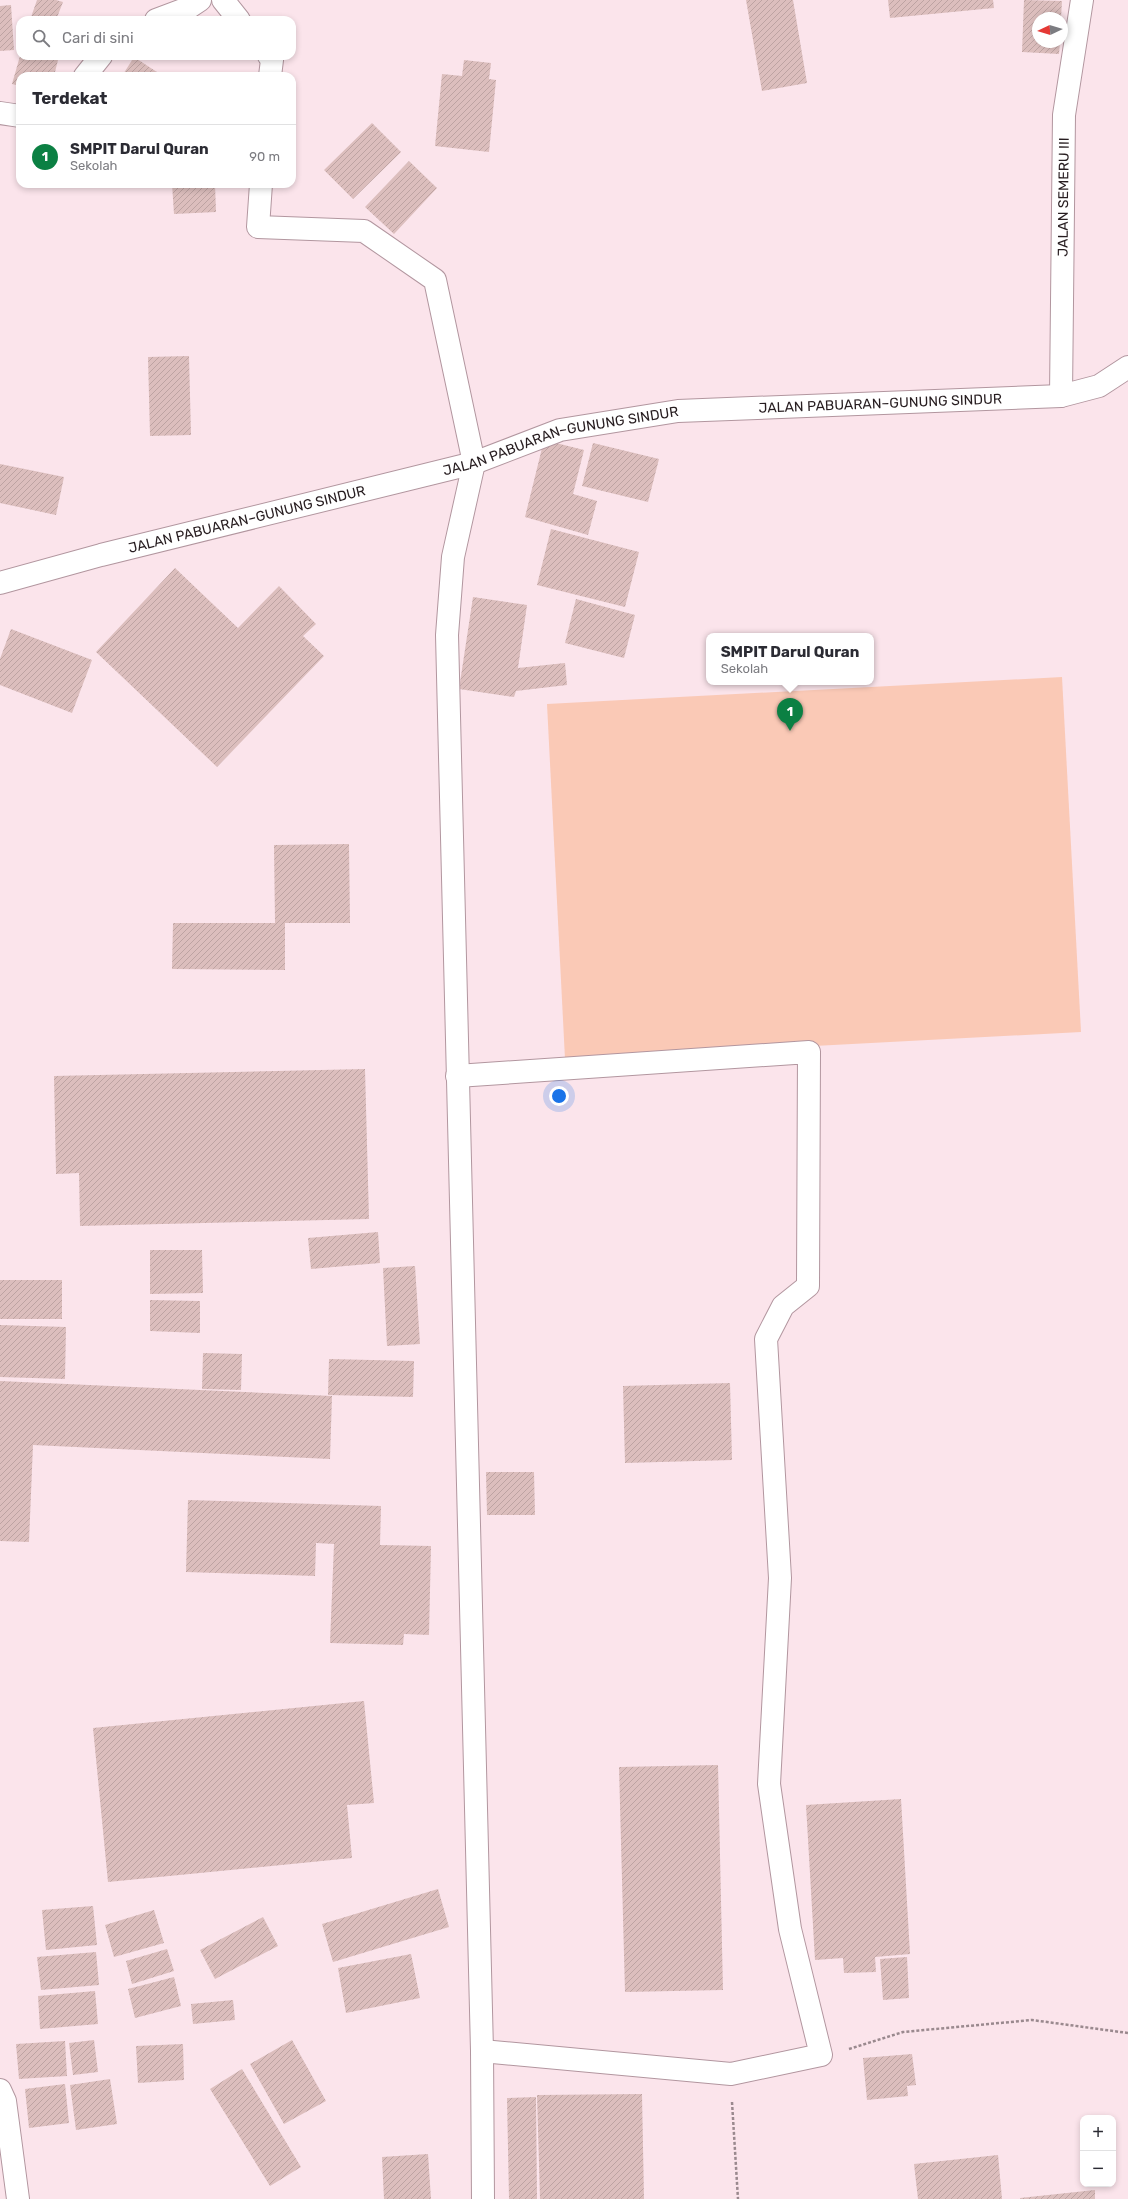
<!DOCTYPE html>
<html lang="id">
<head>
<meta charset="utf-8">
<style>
	:root { --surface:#fff; --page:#f7f7f7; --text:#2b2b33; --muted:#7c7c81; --line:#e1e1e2; --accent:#0b8043 }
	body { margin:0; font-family:Rubik,sans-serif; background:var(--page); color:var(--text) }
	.controls { position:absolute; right:12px; bottom:12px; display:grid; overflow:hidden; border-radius:8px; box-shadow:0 2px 6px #0003 }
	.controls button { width:36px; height:36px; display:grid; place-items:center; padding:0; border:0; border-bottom:1px solid var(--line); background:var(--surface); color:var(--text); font:20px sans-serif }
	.compass { position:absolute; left:1032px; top:12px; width:36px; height:36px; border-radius:50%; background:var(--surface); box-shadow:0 2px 6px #0003; rotate:266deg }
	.you { position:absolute; left:559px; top:1096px; width:14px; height:14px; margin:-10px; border:3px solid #fff; border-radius:50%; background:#1a73e8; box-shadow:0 0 0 6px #1a73e833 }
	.badge { display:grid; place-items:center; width:26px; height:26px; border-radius:50%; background:var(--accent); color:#fff; font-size:13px; font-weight:700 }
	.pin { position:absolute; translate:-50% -33px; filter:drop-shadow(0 1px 2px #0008) }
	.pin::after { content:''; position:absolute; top:21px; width:14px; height:12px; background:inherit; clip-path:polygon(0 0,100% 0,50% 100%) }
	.popup { position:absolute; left:706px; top:633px; width:168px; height:52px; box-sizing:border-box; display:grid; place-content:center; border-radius:8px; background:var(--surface); filter:drop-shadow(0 1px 3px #0005); font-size:13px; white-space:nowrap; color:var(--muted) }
	.popup b { font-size:15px; color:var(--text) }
	.popup::after { content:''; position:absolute; left:50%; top:100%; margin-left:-8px; border:8px solid transparent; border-top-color:var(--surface) }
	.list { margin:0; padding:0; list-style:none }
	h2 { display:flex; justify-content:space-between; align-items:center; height:52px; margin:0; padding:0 16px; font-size:17px }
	h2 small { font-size:13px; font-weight:400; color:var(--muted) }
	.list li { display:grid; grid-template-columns:26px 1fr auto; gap:12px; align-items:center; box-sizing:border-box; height:64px; padding:0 16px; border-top:1px solid var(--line) }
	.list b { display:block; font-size:15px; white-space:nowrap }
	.list p { margin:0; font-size:13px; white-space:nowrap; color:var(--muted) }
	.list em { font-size:13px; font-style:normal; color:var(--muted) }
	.icon { flex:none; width:22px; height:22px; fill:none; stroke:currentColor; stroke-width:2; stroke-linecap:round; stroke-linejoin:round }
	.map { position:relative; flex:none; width:1128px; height:2199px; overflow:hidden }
	.search { position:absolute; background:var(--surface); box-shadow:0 2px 6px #0003; left:16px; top:16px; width:280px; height:44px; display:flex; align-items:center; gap:10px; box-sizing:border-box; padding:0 14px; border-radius:12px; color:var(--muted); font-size:15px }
	.panel { position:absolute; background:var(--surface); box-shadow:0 2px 6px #0003; left:16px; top:72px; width:280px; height:116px; border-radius:12px }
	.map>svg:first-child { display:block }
	.grass { fill:#fac9b6 }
	.building { fill:url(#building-hatch) }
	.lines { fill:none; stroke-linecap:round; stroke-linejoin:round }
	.street-casing { stroke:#b2969f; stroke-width:24 }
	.secondary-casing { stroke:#b2969f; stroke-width:24 }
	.path { stroke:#9a898e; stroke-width:2.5; stroke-dasharray:3 2; stroke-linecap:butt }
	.street { stroke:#fff; stroke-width:22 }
	.secondary { stroke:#fff; stroke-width:22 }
	.labels { text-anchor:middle; stroke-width:3; stroke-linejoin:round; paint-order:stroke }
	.street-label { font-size:14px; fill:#271d20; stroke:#fff }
</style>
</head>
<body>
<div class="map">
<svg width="1128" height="2199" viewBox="0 0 1128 2199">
	<defs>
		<pattern id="building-hatch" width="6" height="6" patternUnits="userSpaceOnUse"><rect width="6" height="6" fill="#dcbebd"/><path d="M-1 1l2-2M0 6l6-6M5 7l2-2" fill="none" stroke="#bda3a2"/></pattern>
	</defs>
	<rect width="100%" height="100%" fill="#fbe4eb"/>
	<path class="grass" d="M1062,677L1081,1032L565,1059L547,704Z"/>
	<path class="building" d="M37,0H56L63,2L56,20H30Z
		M746,0H793L807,83L762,91Z
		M888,0H993L994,8L890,18Z
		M1024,0L1062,1L1061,18H1038V42H1060L1059,54L1022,52Z
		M11,5L14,50L0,51V6Z
		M20,56H59L54,76H20V86L12,84Z
		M134,57L163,76H122Z
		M464,60L491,63L489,79L496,80L489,152L435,146L442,74L462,76Z
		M372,123L401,152L353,199L324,170Z
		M409,161L437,188L394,234L365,207Z
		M172,184H215L216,212L174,214Z
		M189,356L191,435L150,436L148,357Z
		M544,440L584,450L573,494L597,501L588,535L525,517Z
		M593,443L659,459L648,502L582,486Z
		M0,464L64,477L56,515L0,503Z
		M551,529L639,552L625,607L537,585Z
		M175,568L238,628L279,586L316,624L303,636L324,656L217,767L96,652Z
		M473,597L527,605L518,668L565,663L567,685L516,691L514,697L459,689Z
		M576,599L635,615L624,658L565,643Z
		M11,629L92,660L72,713L0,685V659Z
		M349,844L350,923H285V970L172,969L173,923H275L274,845Z
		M365,1069L369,1219L80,1226L79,1173L56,1174L54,1076Z
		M378,1232L380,1263L311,1269L308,1238Z
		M150,1250H202L203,1293L150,1294Z
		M415,1266L420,1344L387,1346L383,1268Z
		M0,1280H62V1319H0Z
		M150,1300L200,1301V1333L150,1331Z
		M0,1325L66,1327L65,1379L0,1377Z
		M203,1353L242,1354L241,1390L202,1389Z
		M329,1359L414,1361L413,1397L328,1395Z
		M0,1381L332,1396L330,1459L33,1445L29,1542L0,1541Z
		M730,1383L732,1460L625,1463L623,1386Z
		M486,1472H534L535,1515H487Z
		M188,1500L381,1506L380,1545L431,1546L429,1635L404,1634L403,1645L330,1643L334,1544L316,1543L315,1576L186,1572Z
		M364,1701L374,1803L347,1805L352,1858L108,1882L93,1728Z
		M718,1765L723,1990L625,1992L619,1767Z
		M901,1799L910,1954L875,1957L876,1972L844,1973L843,1958L815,1960L806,1805Z
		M438,1889L449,1927L333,1962L322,1924Z
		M93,1906L97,1945L46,1950L42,1910Z
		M154,1910L164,1943L114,1957L105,1925Z
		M263,1917L278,1946L215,1979L200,1950Z
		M167,1949L174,1971L132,1984L126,1961Z
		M96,1952L99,1985L41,1990L37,1957Z
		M411,1954L420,1998L346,2013L338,1968Z
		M907,1957L909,1998L883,2000L880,1959Z
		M174,1977L181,2006L135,2018L128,1989Z
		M95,1991L98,2024L40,2029L38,1996Z
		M233,2000L235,2020L193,2024L191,2004Z
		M94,2040L98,2072L73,2075L69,2043Z
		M292,2040L326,2101L284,2124L250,2064Z
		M65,2041L67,2076L19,2079L16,2044Z
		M183,2044L184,2080L138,2083L136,2046Z
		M912,2054L916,2085L907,2086L908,2096L867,2100L863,2058Z
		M242,2069L301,2167L270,2186L210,2089Z
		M110,2079L117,2124L76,2130L70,2085Z
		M65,2084L69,2123L29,2128L25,2089Z
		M642,2094L644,2199H540L537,2095Z
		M536,2097L537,2199H509L507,2098Z
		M428,2154L431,2199H384L382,2157Z
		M998,2155L1002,2199H918L914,2164Z
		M1095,2190V2199H1020V2198Z"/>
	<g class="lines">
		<g class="street-casing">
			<g id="street">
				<path d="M223,0L239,20"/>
				<path d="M156,20L188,8L200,0"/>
				<path d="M269,56L272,60L270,76"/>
				<path d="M85,76L101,56"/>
				<path d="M0,113L20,116"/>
				<path d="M261,184L258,227L364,231L435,280L474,463L453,557L447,635L482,2051L483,2199"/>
				<path id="s1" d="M1061,396L1064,115L1082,0"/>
				<path d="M457,1076L809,1052L808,1286L783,1306L766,1339L780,1578L769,1784L790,1929L821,2055L731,2074L482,2051"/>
				<path d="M0,2090L5,2101L18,2199"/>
			</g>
		</g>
		<g class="secondary-casing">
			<g id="secondary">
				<path id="s2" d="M0,583L101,555L474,463L560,430L678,411L1061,396L1099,386L1128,367"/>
			</g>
		</g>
		<path class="path" d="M849,2049L903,2032L1032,2020L1128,2033
			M732,2102L738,2199"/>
		<use href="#street" class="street"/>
		<use href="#secondary" class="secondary"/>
	</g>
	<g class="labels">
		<g class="street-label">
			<text dy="5" stroke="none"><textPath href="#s1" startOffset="199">JALAN SEMERU III</textPath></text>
			<text dy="5" stroke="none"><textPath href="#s2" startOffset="903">JALAN PABUARAN–GUNUNG SINDUR</textPath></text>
			<text dy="5" stroke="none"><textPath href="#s2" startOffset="579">JALAN PABUARAN–GUNUNG SINDUR</textPath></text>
			<text dy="5" stroke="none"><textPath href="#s2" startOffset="255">JALAN PABUARAN–GUNUNG SINDUR</textPath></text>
		</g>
	</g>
</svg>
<div class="controls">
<button>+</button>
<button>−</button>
</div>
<svg class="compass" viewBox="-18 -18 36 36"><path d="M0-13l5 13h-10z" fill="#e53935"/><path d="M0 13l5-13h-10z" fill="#7c7c81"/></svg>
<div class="you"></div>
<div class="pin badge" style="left:790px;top:731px">1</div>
<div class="popup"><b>SMPIT Darul Quran</b>Sekolah</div>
<div class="search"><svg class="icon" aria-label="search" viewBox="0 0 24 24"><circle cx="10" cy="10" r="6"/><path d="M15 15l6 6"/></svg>Cari di sini</div>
<section class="panel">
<h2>Terdekat<small></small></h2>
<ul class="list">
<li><span class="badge">1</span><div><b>SMPIT Darul Quran</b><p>Sekolah</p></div><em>90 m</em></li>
</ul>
</section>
</div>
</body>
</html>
